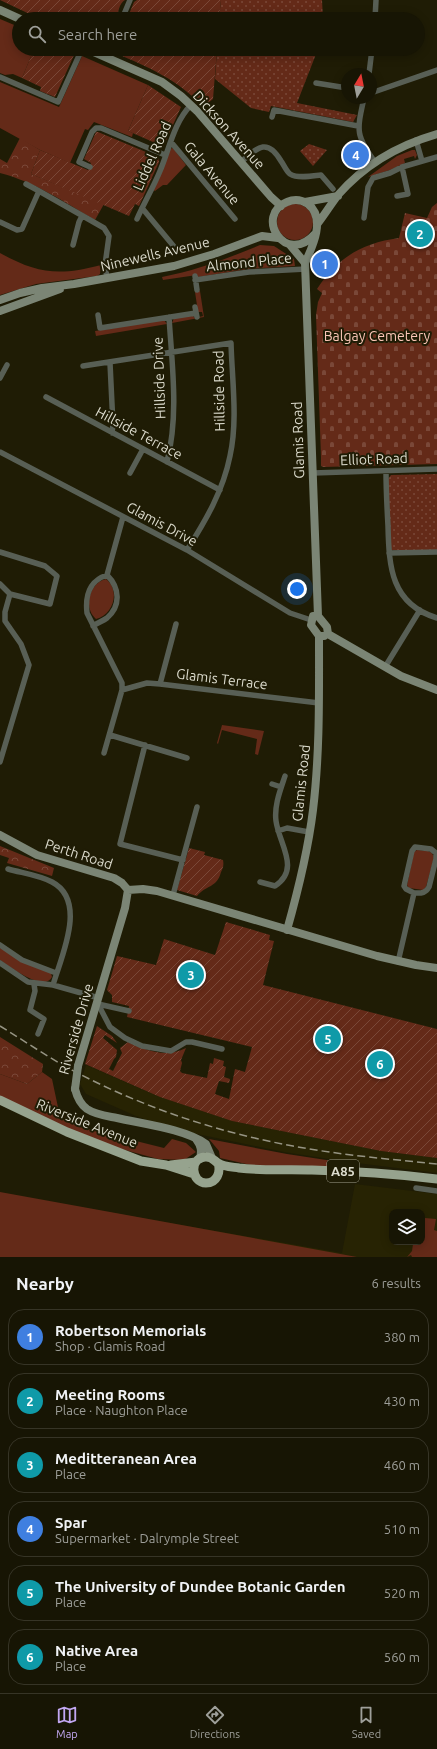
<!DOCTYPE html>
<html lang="en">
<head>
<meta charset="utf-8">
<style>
	:root { --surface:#171504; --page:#242213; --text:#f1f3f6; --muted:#9e9f9a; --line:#363426; --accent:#c2a7f2 }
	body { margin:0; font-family:Ubuntu,sans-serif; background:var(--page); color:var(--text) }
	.controls { position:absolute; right:12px; bottom:12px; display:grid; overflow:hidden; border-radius:8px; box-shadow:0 2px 10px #0003 }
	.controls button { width:36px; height:36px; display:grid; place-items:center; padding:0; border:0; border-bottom:1px solid var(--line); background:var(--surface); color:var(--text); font:20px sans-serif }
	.compass { position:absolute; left:341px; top:68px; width:36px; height:36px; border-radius:50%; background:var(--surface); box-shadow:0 2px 10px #0003; rotate:10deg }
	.you { position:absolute; left:297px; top:589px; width:14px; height:14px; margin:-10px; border:3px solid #fff; border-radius:50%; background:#1a73e8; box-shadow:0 0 0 6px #1a73e833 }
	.badge { display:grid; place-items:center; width:26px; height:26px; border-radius:50%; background:var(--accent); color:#fff; font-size:13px; font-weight:700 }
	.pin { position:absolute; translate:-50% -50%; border:2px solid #fff; box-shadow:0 1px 4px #0006 }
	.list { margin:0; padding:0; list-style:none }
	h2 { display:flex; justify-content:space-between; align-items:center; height:52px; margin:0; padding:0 16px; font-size:17px }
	h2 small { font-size:13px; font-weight:400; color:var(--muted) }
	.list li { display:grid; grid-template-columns:26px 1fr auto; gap:12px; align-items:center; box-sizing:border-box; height:56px; margin:0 8px 8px; padding:0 8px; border:1px solid var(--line); border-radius:16px }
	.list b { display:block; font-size:15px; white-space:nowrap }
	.list p { margin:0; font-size:13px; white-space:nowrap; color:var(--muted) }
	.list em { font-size:13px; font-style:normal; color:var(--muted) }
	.icon { flex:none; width:22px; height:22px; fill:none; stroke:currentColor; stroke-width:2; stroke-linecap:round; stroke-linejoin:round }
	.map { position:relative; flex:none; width:437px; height:1257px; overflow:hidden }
	.search { position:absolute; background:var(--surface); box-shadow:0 2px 10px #0003; left:12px; right:12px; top:12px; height:44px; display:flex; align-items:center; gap:10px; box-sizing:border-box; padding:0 14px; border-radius:22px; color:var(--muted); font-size:15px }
	.sheet { height:436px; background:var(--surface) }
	nav { display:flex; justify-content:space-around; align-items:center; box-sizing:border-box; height:56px; border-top:1px solid var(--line); background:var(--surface); font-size:11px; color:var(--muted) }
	nav a { display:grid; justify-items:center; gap:2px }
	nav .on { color:var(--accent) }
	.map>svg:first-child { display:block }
	.built { fill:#272303; fill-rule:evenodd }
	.grass { fill:#642a18 }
	.forest { fill:url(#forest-crowns) }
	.cemetery { fill:url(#cemetery-stones) }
	.park { fill:url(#park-dots) }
	.garden { fill:url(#garden-furrows) }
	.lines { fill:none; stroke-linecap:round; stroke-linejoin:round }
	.street { stroke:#585f55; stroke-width:5.5 }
	.secondary { stroke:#7b8575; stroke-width:8 }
	.primary { stroke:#96a38e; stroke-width:9 }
	.rail { stroke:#969483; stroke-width:1.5; stroke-dasharray:8 4; stroke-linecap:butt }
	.secondary-bridge { stroke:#7b8575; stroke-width:8 }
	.labels { text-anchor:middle; stroke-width:4; stroke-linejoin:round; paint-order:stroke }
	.shield { fill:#1f1c05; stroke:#a3a291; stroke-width:1 }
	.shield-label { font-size:13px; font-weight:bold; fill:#dcdbcd }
	.street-label { font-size:14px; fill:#dcdbcd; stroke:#1f1c05 }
	.park-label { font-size:14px; fill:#fac5b6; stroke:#1f1c05 }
</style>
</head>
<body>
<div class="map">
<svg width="437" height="1257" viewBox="0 0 437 1257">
	<defs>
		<pattern id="forest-crowns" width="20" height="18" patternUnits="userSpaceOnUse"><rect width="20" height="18" fill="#642a18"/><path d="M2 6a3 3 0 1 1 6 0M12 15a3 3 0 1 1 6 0" fill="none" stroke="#7a4838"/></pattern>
		<pattern id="cemetery-stones" width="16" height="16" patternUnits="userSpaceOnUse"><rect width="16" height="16" fill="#642a18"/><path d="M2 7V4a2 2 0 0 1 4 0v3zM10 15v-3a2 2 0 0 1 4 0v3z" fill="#7a4838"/></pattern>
		<pattern id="park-dots" width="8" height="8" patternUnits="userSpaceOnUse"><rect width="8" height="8" fill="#642a18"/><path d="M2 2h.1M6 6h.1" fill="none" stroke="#7a4838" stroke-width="1.8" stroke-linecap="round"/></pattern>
		<pattern id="garden-furrows" width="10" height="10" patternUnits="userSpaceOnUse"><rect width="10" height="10" fill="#642a18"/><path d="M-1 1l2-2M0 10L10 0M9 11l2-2" fill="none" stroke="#7a4838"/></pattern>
	</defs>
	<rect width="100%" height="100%" fill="#1f1c05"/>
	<path class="built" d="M86,1065L160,1097L232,1121L381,1151L437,1158V1173L349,1162L284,1152L173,1129L136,1116L86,1094L80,1084Z
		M355,1184L437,1194V1257H0V1193L342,1253ZM392,1212H422V1242H392Z"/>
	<path class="grass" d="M0,19L19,27V49H34L22,78L13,74L5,75L0,73Z
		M82,56L148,85L128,131L133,133L132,137L94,122L88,130L85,129L70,163L40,150L0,128V82L59,107Z
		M173,148L186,165L167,185H163L155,191L153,190L169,149Z
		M412,150H415L417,155L415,159L414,156L404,159L405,163L390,170L368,177L397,156Z
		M277 222a18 18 0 1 1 36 0a18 18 0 1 1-36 0Z
		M260,245L274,246L294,259L295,266L248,269L198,277L197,275L163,280L162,277C198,270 226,259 260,245Z
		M0,253C38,274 59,276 101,265L100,274L97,276L36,284L0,295Z
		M200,291L204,317L172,323L174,318L192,315L195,318L203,316L202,312H198L195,292Z
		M164,320L167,324L96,336L95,331Z
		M106,579C121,591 113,615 96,619C83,608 89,583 106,579Z
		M222,725L264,731L258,755L255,754L257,739L222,730L218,744L217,743Z
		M417,850C425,851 432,849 434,858L426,887L423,890L409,888L407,885L414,852Z
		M0,948L51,973L52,977C44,993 9,966 0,960Z
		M42,1072L52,1079L59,1112L80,1127L164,1148L172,1139L186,1143L196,1152L184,1160L158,1159L114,1147L74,1132L0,1097V1074L27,1084Z
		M209,1139L287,1154L346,1163L342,1167L255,1166L220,1158L219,1151Z
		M0,1192L357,1257H0Z
		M425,1218L436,1219L434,1230L437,1231V1257H412L411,1255L407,1257L412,1251L413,1244L419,1245L420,1242H422V1231Z"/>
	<path class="forest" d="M20,138L40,150L31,174L104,204L95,220C64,202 35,182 0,173V159L7,163Z
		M0,846L54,868L52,876L7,863L9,858L0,855Z
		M0,1037L43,1064L42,1072L27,1084L0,1074Z"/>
	<path class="cemetery" d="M437,203V464L323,467L321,466V457L316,315L318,302L322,293L317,289C337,258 362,243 399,238L405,213L427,218L432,207Z"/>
	<path class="park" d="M221,0H322L323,19H219Z
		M217,49H318L297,103L357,115L353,122L271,106L269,112L251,108L215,79Z
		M309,144L327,150L313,166L300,151Z
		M437,474V550H391L388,479L391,475Z"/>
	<path class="garden" d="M0,0H125C119,3 118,13 117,19H40Z
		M137,0H221L219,19H127L134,2Z
		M34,49H67L75,53L55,97L40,91L41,87L22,78Z
		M113,49H217L213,99L203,107C179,80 148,67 115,53Z
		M148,85L181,107L163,147L161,149L151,145L153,142L128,131Z
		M96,132H98L158,157L159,162L139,206L135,204L129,216L31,174L40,150L88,170L91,163L84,159Z
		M189,848L205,852L204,855L223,860C224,865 223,868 221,872C217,888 206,885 197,896L177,890Z
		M226,922L270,935L269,940L274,941L263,985L437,1029V1158L381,1151L232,1121L160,1097L85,1064L97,1026L112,1036L117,1043L105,1035L103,1038L117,1050L116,1057L114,1059L109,1069L113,1071L122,1053L120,1048L128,1042C148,1051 166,1058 186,1048L181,1060L182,1063L180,1071L182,1073L207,1078L210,1063L213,1064L214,1058L224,1061L223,1066L226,1067L224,1077L230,1079L229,1083L219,1081L215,1094L229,1099L235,1069L245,1072L252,1047L127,1017L129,1006L112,1002V995L107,990L117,956L156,965L164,939L215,955Z"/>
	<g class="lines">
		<path class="street" d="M122,19L130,0
			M375,19L376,0
			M104,56L108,49
			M369,74L372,49
			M0,77L58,102L82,49
			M316,83L347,88
			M371,93L437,70
			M364,98C357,130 355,135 375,162
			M272,117L274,110L358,126
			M416,140L422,161
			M171,142L235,219
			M241,162C257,148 267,137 281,161C284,165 286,171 290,174C298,179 312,176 321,175L333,189
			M90,167L79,162L92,132L96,128H101L165,155
			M26,184L39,191
			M397,196L408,194L402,167
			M142,208L176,249
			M364,218L368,187L373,178L390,173L402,167L437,157
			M137,219C144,203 153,188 160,171C169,150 174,122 191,105
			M0,222L17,230L22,229L39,191L104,228L109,236L105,265L107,278
			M73,245L79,222L82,216
			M195,276L197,290
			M195,280L249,272L306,269
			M195,307L197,317
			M98,315L100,328L196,313
			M110,363L113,425L112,433
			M83,366L231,343C232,380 238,420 230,456C223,491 206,520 187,550
			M0,378L7,365
			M46,397L220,490
			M0,452L187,550L290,613L311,620
			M167,462C179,415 172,365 169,317
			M386,471C386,489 387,508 388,526C389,567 391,604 437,618
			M130,473L143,449
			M313,473L437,469
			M0,552L45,566L57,576L50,604L10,594L5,612V621L21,644L29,665L0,762
			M389,553L437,552
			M0,584L10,594
			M93,626C97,623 103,621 107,618C121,606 120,588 107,575
			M385,667L420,610
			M160,684L176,624
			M122,690L147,683L160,684L319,703
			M110,735L187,758
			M145,745L120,844L183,860
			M104,753L122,690V683L87,613C85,595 89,581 107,575L123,517
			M272,784L281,787
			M278,831L287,828L309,832
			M8,869C22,873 39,875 52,882C88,901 61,957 53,985
			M260,882L275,886C301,869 279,844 276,821C274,806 280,791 285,776
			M173,895L197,807
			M0,945L22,960L56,973
			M398,962L414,893C421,893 425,894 429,887L436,859V853L431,849L415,847L412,851L404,886L406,889L414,893
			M0,963L28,982L53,985L99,998
			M34,984L35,991L30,1010L44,1019L38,1034
			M98,1004L110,1027L125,1038L142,1046L171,1051L186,1042H192L222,1049
			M98,1004L129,1011
			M416,1188L437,1191"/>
		<path class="secondary" d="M0,10L20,19
			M87,49L162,82L181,96L197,111L271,197L281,206
			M305,202L338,196
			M318,223C325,214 331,204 338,195C364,165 399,145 437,134
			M315,234C285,267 254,215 287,202C294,199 302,200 308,204C326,218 313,246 305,263L318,616L327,627L328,634
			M290,245L305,263
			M0,300L20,293L42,288L74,284L174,266L214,254L262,236L278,238
			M0,311L60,289
			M318,616H313L311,625L319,636H324
			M328,634L401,676L437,690
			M0,835L37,855L114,878L122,883L128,890
			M128,890L143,889L157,891L377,956L416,965L437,968
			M287,930C298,891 308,851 313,810C320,752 319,695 319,636
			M78,1066L125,908L128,890
			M75,1089C77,1097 80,1104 87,1109C96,1115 107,1116 117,1118C143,1124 185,1129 206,1144L212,1158
			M196,1139C201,1146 202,1150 200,1159"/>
		<path class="primary" d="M0,1100L67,1132L141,1161L166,1165L194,1174
			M218,1163C221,1172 217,1183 206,1183C191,1183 189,1158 205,1157C212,1156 214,1161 218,1163C224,1167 233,1167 239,1168C263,1171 288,1169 312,1170C354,1171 396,1174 437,1179
			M171,1165L196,1162"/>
		<path class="rail" d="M0,1026C23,1040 46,1056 70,1069C139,1106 216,1132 293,1146C340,1155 389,1159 437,1164"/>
		<path class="secondary-bridge" d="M75,1089L78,1066"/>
	</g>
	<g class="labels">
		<rect class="shield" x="327" y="1160" width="32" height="22" rx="3"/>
		<g class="shield-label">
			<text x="343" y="1176">A85</text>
		</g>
		<g class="street-label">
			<text transform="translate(229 130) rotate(48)" y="5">Dickson Avenue</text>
			<text transform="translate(152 156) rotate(-66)" y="5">Liddel Road</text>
			<text transform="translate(212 173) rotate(50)" y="5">Gala Avenue</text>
			<text transform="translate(155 254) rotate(-13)" y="5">Ninewells Avenue</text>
			<text transform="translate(249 262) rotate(-6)" y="5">Almond Place</text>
			<text transform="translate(159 378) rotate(-92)" y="5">Hillside Drive</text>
			<text transform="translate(219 391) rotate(-91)" y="5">Hillside Road</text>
			<text transform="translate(139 433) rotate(28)" y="5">Hillside Terrace</text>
			<text transform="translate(298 440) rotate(-92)" y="5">Glamis Road</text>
			<text transform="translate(374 459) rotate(-2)" y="5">Elliot Road</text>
			<text transform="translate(162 524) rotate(28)" y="5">Glamis Drive</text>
			<text transform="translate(222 679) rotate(7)" y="5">Glamis Terrace</text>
			<text transform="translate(301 783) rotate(-84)" y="5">Glamis Road</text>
			<text transform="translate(79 854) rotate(18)" y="5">Perth Road</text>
			<text transform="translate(76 1029) rotate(-74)" y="5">Riverside Drive</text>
			<text transform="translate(87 1123) rotate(22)" y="5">Riverside Avenue</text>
		</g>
		<g class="park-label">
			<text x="377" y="341">Balgay Cemetery</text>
		</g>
	</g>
</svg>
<div class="controls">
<button><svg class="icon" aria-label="layers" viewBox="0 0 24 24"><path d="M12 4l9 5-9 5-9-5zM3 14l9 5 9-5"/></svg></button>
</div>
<svg class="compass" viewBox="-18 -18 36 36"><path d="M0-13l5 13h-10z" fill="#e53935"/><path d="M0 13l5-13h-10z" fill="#9e9f9a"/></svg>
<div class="you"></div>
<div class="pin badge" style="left:325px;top:264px;background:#3f7fe0">1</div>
<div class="pin badge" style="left:420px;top:234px;background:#0f9aa8">2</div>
<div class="pin badge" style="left:191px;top:975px;background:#0f9aa8">3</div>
<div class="pin badge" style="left:356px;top:155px;background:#3f7fe0">4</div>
<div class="pin badge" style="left:328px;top:1039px;background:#0f9aa8">5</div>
<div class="pin badge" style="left:380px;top:1064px;background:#0f9aa8">6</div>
<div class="search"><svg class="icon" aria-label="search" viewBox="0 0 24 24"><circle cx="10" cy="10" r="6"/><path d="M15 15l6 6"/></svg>Search here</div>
</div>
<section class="sheet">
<h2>Nearby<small>6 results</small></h2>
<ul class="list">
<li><span class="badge" style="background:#3f7fe0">1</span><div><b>Robertson Memorials</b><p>Shop · Glamis Road</p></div><em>380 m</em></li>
<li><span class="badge" style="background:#0f9aa8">2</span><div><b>Meeting Rooms</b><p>Place · Naughton Place</p></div><em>430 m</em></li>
<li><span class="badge" style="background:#0f9aa8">3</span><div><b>Meditteranean Area</b><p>Place</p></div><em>460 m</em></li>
<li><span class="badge" style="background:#3f7fe0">4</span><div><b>Spar</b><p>Supermarket · Dalrymple Street</p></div><em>510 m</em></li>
<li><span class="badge" style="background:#0f9aa8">5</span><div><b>The University of Dundee Botanic Garden</b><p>Place</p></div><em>520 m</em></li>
<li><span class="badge" style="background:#0f9aa8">6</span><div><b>Native Area</b><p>Place</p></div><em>560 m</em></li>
</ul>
</section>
<nav>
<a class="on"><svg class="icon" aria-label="map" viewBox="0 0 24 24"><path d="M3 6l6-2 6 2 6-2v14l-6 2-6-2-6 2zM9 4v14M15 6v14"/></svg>Map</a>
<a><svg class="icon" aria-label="directions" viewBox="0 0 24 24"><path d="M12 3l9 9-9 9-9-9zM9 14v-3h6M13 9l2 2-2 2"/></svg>Directions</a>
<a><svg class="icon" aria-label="saved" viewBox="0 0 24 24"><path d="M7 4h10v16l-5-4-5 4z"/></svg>Saved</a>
</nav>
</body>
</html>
